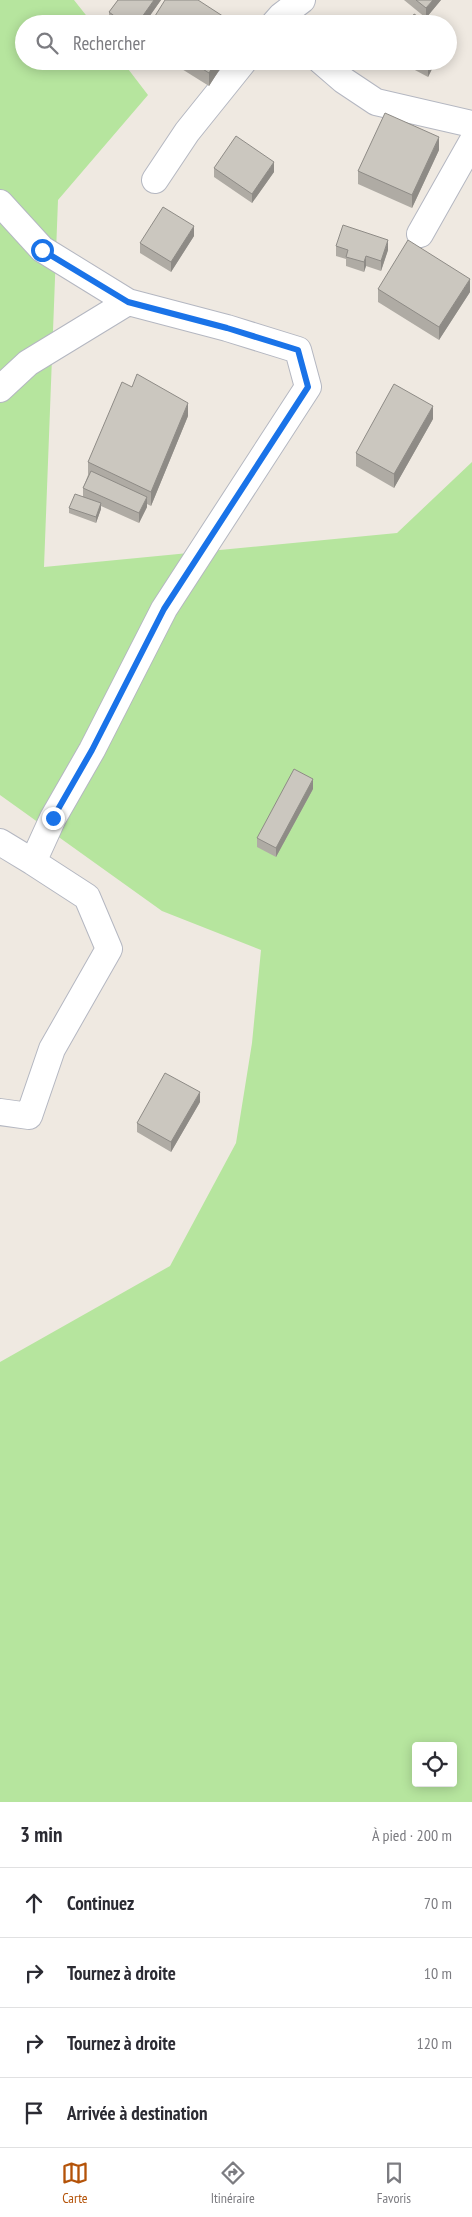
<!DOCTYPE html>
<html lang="fr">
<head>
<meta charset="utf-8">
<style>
	:root { --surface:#fff; --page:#f2f2f3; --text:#2b2b33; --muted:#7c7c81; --line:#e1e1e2; --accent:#b45309 }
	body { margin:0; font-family:"PT Sans Narrow",sans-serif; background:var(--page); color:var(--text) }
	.controls { position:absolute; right:15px; bottom:15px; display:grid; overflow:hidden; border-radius:5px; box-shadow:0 2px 12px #0003 }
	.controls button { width:45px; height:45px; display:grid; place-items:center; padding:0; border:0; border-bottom:1px solid var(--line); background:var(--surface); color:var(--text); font:25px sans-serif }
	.stop { position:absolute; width:15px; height:15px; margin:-11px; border:4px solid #1a73e8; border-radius:50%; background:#fff }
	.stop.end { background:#1a73e8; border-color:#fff; box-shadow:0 1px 5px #0008 }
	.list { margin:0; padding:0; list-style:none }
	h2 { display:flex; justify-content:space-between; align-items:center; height:65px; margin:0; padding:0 20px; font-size:21px }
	h2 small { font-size:16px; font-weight:400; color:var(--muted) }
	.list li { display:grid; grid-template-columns:32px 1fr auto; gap:15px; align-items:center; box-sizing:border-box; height:70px; padding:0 20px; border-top:1px solid var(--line) }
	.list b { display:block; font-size:19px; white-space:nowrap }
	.list em { font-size:16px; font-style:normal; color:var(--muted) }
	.icon { flex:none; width:28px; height:28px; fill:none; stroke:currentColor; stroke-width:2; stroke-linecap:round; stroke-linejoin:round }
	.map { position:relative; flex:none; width:472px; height:1802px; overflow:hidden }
	.search { position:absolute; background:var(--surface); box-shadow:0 2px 12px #0003; left:15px; right:15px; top:15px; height:55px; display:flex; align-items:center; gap:12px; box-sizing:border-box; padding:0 18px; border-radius:28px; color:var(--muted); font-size:19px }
	.sheet { height:345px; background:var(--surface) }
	nav { display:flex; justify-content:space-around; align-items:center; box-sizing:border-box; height:70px; border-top:1px solid var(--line); background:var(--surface); font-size:14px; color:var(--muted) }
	nav a { display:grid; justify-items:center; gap:2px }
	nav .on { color:var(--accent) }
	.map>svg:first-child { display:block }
	.green { fill:#b6e59e; fill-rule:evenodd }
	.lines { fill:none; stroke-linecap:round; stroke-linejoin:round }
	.street-casing { stroke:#b4b7c1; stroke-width:28 }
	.street { stroke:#fff; stroke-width:26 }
	.wall { fill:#afaba4 }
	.shaded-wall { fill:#8e8b86 }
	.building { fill:#cbc7bf; stroke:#8e8b86 }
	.route { stroke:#1a73e8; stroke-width:6 }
</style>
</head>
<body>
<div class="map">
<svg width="472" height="1802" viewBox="0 0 472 1802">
	<rect width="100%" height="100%" fill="#efe9e1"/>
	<path class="green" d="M0,0H74L93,24H24V61H122L148,95L58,200L44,567L397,533L472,462V1802H0V1362L170,1266L236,1143L252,1043L261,950L162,911L0,795ZM416,1746H453V1783H416Z"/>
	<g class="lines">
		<g class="street-casing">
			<path id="street" d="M274,24L281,16L302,0
				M321,61L343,80L376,102L472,124
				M155,180L187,132L244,61
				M0,203L42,249L128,302L227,328L298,350L308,387L164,609L92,750L53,818L33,862L0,842
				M420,234L472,142
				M0,389L28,363L128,302
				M0,1112L29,1116L52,1049L109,949L87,897L33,862"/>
		</g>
		<use href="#street" class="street"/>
	</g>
	<path class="wall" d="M118,0H161L144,24H112L109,22V12Z
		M404,0H441L426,18Z
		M169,61H225L209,86Z
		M398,61H436L428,77Z
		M439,150L412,208L358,184V171Z
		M214,168L274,172L252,203L214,177Z
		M194,236L171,272L140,253V243Z
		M336,246L388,250L381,271L366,266L364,272L346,266V259L336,256Z
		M378,289L470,292L439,340L378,302Z
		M188,416L151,506L147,504V507L139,523L101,506V509L96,523L69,513V508L83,497V488L88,475V462Z
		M433,419L394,488L356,466V453Z
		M313,789L276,857L257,847V838Z
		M200,1102L171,1152L137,1132V1123Z"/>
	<path class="shaded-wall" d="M154,0H161L144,24H137Z
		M433,0H441L426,18V8Z
		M216,61H225L209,86V73Z
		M431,61H436L428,77V67Z
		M439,137V150L412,208V195Z
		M274,162V172L252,203V194Z
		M194,226V236L171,272V262Z
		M388,240V250L381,271V261Z
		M366,256V266L364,272V262Z
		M470,279V292L439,340V327Z
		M188,403V416L151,506V492Z
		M433,406V419L394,488V474Z
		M147,497V507L139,523V513Z
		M101,503V509L96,523V517Z
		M313,779V789L276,857V848Z
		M200,1092V1102L171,1152V1142Z"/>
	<path class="building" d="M118,0H154L137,24H125L109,12Z
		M165,0H198L235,24H150Z
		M416,0H433L426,8Z
		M414,14L431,24H409Z
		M190,61H216L209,73Z
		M416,61H431L428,67Z
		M385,113L439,137L412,195L358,171Z
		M236,136L274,162L252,194L214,168Z
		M163,207L194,226L171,262L140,243Z
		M343,225L388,240L381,261L366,256L364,262L346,257L348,250L336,246Z
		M408,240L470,279L439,327L378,289Z
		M137,374L188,403L151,492L88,462L122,382L132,387Z
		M394,384L433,406L394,474L356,453Z
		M91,471L147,497L139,513L83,488Z
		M75,494L101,503L96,517L69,508Z
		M294,769L313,779L276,848L257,838Z
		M165,1073L200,1092L171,1142L137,1123Z"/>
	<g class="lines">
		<path class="route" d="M42,250L128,302L227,328L298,350L308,387L164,609L92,750L53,818"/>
	</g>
</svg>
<div class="controls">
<button><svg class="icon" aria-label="locate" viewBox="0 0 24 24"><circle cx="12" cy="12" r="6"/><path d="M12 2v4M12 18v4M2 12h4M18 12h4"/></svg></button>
</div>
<div class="stop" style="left:42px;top:250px"></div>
<div class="stop end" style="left:53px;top:818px"></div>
<div class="search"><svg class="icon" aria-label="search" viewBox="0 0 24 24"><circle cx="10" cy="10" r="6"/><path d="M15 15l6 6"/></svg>Rechercher</div>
</div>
<section class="sheet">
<h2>3 min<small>À pied · 200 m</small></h2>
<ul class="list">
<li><svg class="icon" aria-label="ahead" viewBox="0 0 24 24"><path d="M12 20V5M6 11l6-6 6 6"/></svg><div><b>Continuez</b></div><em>70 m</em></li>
<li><svg class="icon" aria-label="right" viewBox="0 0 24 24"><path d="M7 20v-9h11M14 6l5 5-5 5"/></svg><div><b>Tournez à droite</b></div><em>10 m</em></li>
<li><svg class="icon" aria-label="right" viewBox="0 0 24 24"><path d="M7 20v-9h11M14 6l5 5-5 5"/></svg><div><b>Tournez à droite</b></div><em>120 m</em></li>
<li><svg class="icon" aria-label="arrive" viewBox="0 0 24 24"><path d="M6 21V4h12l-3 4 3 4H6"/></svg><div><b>Arrivée à destination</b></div></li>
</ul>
</section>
<nav>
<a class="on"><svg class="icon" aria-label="map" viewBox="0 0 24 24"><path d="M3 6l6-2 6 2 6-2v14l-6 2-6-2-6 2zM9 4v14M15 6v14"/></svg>Carte</a>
<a><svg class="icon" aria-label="directions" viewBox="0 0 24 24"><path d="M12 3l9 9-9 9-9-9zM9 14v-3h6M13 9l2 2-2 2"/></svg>Itinéraire</a>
<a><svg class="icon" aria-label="saved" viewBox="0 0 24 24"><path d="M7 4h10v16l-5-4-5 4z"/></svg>Favoris</a>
</nav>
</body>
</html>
